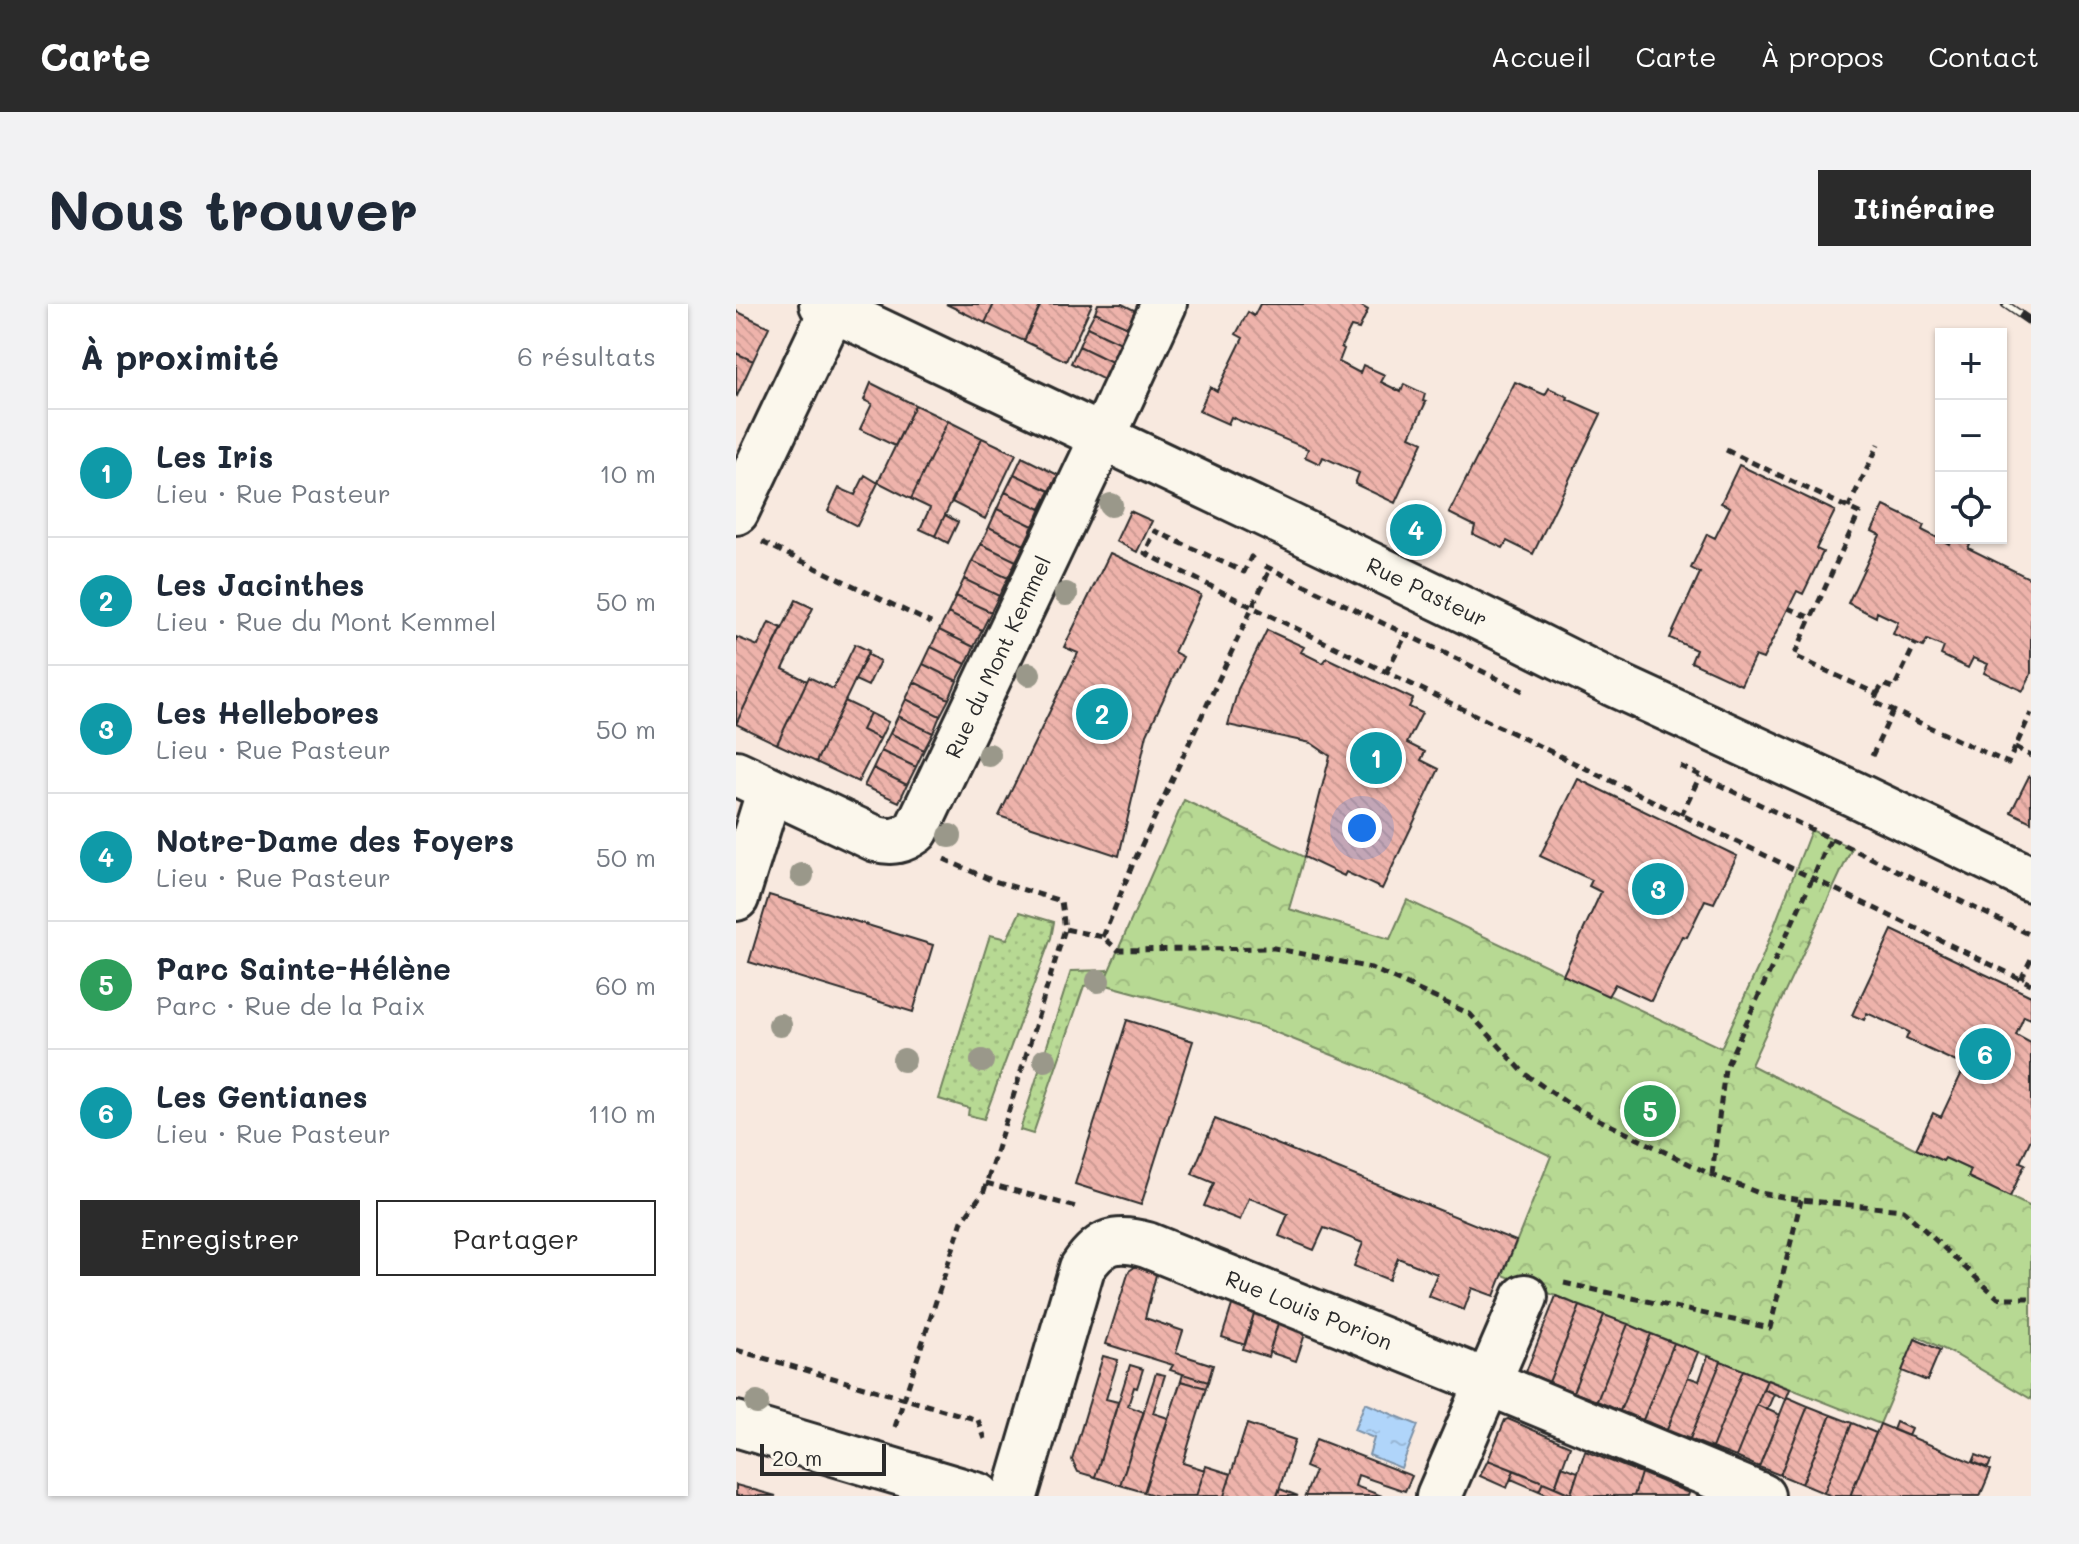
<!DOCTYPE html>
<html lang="fr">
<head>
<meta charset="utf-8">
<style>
	:root { --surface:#fff; --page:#f2f2f3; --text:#1f2937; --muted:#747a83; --line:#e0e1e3; --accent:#2b2b2b }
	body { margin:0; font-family:Mali,sans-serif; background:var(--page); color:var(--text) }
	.controls { position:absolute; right:24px; top:24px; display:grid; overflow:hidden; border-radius:0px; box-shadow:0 2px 6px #0004 }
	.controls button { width:72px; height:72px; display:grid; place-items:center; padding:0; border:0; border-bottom:2px solid var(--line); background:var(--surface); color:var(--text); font:40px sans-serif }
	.scale { position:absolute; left:24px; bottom:20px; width:126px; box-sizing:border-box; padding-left:8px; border:4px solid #2b2b2b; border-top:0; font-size:22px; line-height:28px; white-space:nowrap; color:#2b2b2b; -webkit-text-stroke:6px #fbf7ec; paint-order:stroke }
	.you { position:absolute; left:626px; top:524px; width:28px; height:28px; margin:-20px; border:6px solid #fff; border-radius:50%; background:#1a73e8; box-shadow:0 0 0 12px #1a73e833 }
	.badge { display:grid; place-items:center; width:52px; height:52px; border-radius:50%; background:var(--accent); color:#fff; font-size:26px; font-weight:700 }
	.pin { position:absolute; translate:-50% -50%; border:4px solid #fff; box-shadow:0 2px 8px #0006 }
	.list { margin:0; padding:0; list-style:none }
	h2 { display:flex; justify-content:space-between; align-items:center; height:104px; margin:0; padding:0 32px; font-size:34px }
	h2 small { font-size:26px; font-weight:400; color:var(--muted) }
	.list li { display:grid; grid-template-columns:52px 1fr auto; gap:24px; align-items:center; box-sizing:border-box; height:128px; padding:0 32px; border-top:2px solid var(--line) }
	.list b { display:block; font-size:30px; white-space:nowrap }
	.list p { margin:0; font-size:26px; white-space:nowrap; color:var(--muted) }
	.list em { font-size:26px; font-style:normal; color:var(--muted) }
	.actions { display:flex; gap:16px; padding:24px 32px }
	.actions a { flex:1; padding:18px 0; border:2px solid var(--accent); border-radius:0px; text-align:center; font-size:28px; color:var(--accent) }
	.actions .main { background:var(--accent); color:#fff }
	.icon { flex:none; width:44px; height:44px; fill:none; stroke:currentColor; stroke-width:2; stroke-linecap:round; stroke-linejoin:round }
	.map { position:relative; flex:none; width:1295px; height:1192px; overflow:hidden; border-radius:0px }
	header { display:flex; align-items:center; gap:48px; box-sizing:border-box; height:112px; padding:0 40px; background:var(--accent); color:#fff }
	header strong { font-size:38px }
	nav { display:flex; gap:44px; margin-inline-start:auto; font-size:28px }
	.intro { display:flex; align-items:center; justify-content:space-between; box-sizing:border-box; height:192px; padding:0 48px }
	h1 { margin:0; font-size:56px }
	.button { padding:20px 36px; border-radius:0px; background:var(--accent); color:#fff; font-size:28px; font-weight:700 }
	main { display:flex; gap:48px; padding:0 48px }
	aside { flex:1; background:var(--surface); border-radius:0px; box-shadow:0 2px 6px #0004 }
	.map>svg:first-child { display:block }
	.grass { fill:url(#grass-dots); stroke:#71825f; stroke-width:2 }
	.forest { fill:url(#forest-crowns); stroke:#71825f; stroke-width:2 }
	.water { fill:url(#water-ripples); stroke:#7b91a7; stroke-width:2 }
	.building { fill:url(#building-back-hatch); stroke:#2b2b2b; stroke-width:2 }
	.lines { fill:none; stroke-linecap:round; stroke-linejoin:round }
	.minor-casing { stroke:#2b2b2b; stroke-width:50 }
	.path { stroke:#2b2b2b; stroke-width:5; stroke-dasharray:8 6; stroke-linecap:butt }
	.minor { stroke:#fbf7ec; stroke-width:44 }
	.rail-casing { stroke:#2b2b2b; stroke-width:9 }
	.rail { stroke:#fbf7ec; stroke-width:6; stroke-dasharray:18; stroke-linecap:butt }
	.tree { fill:#9a988a }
	.labels { text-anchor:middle; stroke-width:7; stroke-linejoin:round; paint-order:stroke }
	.street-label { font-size:22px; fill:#2b2b2b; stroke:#fbf7ec }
</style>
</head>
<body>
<header>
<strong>Carte</strong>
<nav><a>Accueil</a><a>Carte</a><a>À propos</a><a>Contact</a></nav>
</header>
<div class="intro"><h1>Nous trouver</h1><a class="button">Itinéraire</a></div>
<main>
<aside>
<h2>À proximité<small>6 résultats</small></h2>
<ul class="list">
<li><span class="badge" style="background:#0f9aa8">1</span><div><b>Les Iris</b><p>Lieu · Rue Pasteur</p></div><em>10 m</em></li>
<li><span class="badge" style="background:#0f9aa8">2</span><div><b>Les Jacinthes</b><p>Lieu · Rue du Mont Kemmel</p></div><em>50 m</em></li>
<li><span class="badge" style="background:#0f9aa8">3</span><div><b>Les Hellebores</b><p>Lieu · Rue Pasteur</p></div><em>50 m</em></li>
<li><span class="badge" style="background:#0f9aa8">4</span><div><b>Notre-Dame des Foyers</b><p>Lieu · Rue Pasteur</p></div><em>50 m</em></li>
<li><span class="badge" style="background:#2e9e5b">5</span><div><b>Parc Sainte-Hélène</b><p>Parc · Rue de la Paix</p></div><em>60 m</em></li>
<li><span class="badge" style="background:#0f9aa8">6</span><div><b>Les Gentianes</b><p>Lieu · Rue Pasteur</p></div><em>110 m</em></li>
</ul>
<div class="actions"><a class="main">Enregistrer</a><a>Partager</a></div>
</aside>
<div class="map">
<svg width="1295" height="1192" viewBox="0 0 1295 1192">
	<defs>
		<pattern id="grass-dots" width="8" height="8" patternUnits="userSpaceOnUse" patternTransform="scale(2)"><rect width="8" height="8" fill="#b7d993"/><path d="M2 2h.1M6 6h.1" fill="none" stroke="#9eba7f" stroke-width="1.8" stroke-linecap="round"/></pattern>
		<pattern id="forest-crowns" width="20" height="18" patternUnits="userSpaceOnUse" patternTransform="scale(2)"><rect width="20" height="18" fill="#b7d993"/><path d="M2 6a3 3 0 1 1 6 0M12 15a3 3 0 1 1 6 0" fill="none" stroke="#9eba7f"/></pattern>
		<pattern id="water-ripples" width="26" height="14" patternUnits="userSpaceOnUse" patternTransform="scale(2)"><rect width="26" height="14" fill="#b0d5fa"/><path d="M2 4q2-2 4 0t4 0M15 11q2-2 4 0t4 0" fill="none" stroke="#98b7d6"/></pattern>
		<pattern id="building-back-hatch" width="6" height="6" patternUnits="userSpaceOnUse" patternTransform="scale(2)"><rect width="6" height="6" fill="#eeb3ab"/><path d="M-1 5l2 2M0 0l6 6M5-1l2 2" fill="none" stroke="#cc9a93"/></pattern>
	</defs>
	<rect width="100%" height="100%" fill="#f8e9df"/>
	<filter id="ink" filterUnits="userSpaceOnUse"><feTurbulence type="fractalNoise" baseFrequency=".0125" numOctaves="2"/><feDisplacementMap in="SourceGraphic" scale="16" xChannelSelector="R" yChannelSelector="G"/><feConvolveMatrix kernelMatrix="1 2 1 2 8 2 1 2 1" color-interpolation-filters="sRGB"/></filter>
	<g filter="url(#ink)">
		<path class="grass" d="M284,608L318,618L315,634L248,815L232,811L233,804L203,795L254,631L271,635Z
			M374,666L367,680L348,682L297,830L284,826L335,667Z"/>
		<path class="forest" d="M448,496L568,553L553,605L654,635L671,596L985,744L1024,659L1075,526L1116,544L1015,761L1180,845L1207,857L1209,854L1235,866L1232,873L1295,903V1095L1220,1051L1181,1032L1144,1120L767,971L815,852L644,770L526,723L367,680Z"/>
		<path class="water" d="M629,1099L682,1121L665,1164L633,1151L638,1134L618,1126Z"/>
		<path class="building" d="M210,0H258L249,19Z
			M258,0H305L288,37L249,19Z
			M305,0H356L330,57L288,37Z
			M362,0H386L400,7L392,23L359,8Z
			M524,0H622L632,6L623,25L615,23L605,43L608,45L603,58L624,69L627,61L649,71L645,78L665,88L668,80L689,90L687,97L690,98L674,132L687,138L659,199L619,180L623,169L587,153L584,160L569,153L572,145L495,113L492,120L463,107L474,83L481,87L507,34L500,30L512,8L518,12Z
			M0,7L33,23L17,57L0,49Z
			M359,8L392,23L385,39L351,23Z
			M351,23L385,39L376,58L343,42Z
			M343,42L376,58L368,76L335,59Z
			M0,49L17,57L1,92L0,91Z
			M779,78L809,91L813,84L832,93L831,95L865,110L797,250L771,237L767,244L737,230L739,222L713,209Z
			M135,79L179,101L159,142L124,125L136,100L128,96Z
			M179,101L212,117L175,195L142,178Z
			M212,117L246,134L199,232L184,225L194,204L175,195Z
			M246,134L280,150L249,215L216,198Z
			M286,153L322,171L314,187L278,170Z
			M1003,161L1099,207L1080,245L1087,248L1067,290L1061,287L1027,355L1019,352L1005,381L955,358L960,346L934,334L964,269L955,264L971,230L979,234L994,203L985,199Z
			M278,170L314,187L305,205L269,188Z
			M129,171L142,179L121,222L92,207L103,184L119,191Z
			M269,188L305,205L297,222L261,205Z
			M1148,202L1188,221L1186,226L1213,240L1216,234H1222L1234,240L1232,244L1295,275V370L1287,387L1248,369L1252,360L1237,354L1232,364L1205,351L1208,343L1191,336L1187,343L1157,330L1162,318L1141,308L1140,313L1112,299L1144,231L1136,227Z
			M261,205L297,222L288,241L253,223Z
			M394,207L416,217L401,248L380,237Z
			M209,211L222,218L212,239L199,232Z
			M253,223L288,241L280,257L245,240Z
			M245,240L280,257L272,274L236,257Z
			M374,249L465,291L438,348L447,353L411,430L383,552L263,512L342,349L328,343Z
			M236,257L272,274L263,292L228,275Z
			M228,275L263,292L255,308L220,292Z
			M220,292L255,308L246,326L212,309Z
			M60,296L77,304L47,365L71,377L41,440L0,420Z
			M212,309L246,326L238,343L203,326Z
			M33,318L46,324L0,420V333L22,342Z
			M203,326L238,343L230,360L195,343Z
			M531,326L568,343L565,348L587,359L591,354L677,395L673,403L686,409L671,439L689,448L685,456L703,465L646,585L610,568L608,572L568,553L594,452L575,439L492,421L502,385Z
			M119,340L133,347L80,458L41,440L73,373L97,385Z
			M195,343L230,360L221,377L187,360Z
			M131,350L144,357L132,382L119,376Z
			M187,360L221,377L213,395L178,378Z
			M178,378L213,395L204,412L170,395Z
			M170,395L204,412L197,429L162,412Z
			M109,397L134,409L126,426L144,435L122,478L80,458Z
			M134,409L152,418L144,435L126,426Z
			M162,412L197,429L188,446L154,429Z
			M154,429L188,446L180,463L145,447Z
			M145,447L180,463L171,481L137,464Z
			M137,464L171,481L163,498L128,482Z
			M1293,472L1295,473V518L1275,508Z
			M842,475L1001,552L978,599L969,596L951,633L946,632L915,697L879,680L872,692L827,671L865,588L853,582L856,576L804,552Z
			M33,591L197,641L177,708L13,658Z
			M1156,626L1295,692V715L1288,712L1280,731L1295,739V835L1284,858L1289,860L1274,893L1232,873L1235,866L1209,854L1207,857L1180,845L1197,809L1205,813L1229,762L1170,735L1173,728L1131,709L1128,716L1116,711Z
			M391,716L457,737L405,901L339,880Z
			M479,815L780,937L758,992L736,984L728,1006L692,992L701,970L672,958L662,954L653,976L618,962L627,939L597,927L588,924L578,946L543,932L552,910L524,898L513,894L504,916L468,902L478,879L456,870Z
			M403,960L421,967L409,1014L447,1027L440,1049L477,1061L472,1078L434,1066L437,1061L370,1040L393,967Z
			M820,992L844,1002L813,1078L790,1068Z
			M497,998L519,1006L509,1041L486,1033Z
			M844,1002L868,1011L837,1088L813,1078Z
			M519,1006L543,1016L532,1053L507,1045Z
			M868,1011L892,1020L861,1097L837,1088Z
			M543,1016L570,1027L560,1057L533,1048Z
			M892,1020L915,1030L884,1107L861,1097Z
			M915,1030L938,1039L907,1116L884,1107Z
			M1179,1035L1204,1046L1191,1077L1166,1067Z
			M938,1039L962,1048L931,1126L907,1116Z
			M367,1052L382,1056L370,1095L382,1098L359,1173L342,1168L336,1156Z
			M972,1052L985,1057L954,1135L931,1126L952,1073L963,1077Z
			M985,1057L1007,1066L976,1144L954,1135Z
			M394,1061L407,1065L401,1084L398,1083L392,1102L408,1108L384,1181L359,1173Z
			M1007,1066L1031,1076L1000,1153L976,1144Z
			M420,1069L429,1071L417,1109L432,1114L408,1188L384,1181Z
			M447,1070L472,1078L470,1084L445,1077Z
			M1031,1076L1054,1085L1050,1095L1027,1085Z
			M445,1077L470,1084L447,1159L469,1166L460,1192H421L408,1188Z
			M1027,1085L1038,1090L1031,1106L1021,1101Z
			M1051,1093L1072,1102L1044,1171L1023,1163Z
			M1021,1101L1044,1111L1023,1163L1000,1153Z
			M1072,1102L1095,1111L1066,1180L1044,1171Z
			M1095,1111L1116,1119L1088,1189L1066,1180Z
			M772,1115L834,1142L819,1183L752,1156L769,1116Z
			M1160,1118L1175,1125L1172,1132L1157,1126Z
			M1116,1119L1140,1129L1114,1192H1096L1088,1189Z
			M511,1120L559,1136L541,1192H488Z
			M1144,1120L1255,1166L1244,1192H1114Z
			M580,1135L676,1172L669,1187L622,1171L619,1182L646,1192H569L579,1167L569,1163Z
			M849,1147L905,1169L898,1192H834Z
			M1240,1151L1255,1157L1252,1164L1237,1158Z
			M752,1156L778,1166L771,1184L744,1172Z
			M470,1162L495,1170L488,1192H460Z
			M826,1162L842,1168L835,1190L819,1183Z
			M778,1166L807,1178L803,1187L775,1175Z
			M905,1169L953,1189L952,1192H898Z
			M807,1178L835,1190L834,1192H815L803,1187Z
			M0,1181L22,1187L40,1192H0Z
			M544,1185L562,1192H541Z"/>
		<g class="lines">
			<g class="minor-casing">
				<path id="minor" d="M86,0L554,222L782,332L876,379L1118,490L1295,575
					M0,208L99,0
					M0,469L140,535C157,539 166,537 180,527L367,133L428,0
					M0,594L34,485
					M0,1120L243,1192
					M279,1192L346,964C365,936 380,932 411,941L751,1078L1026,1192
					M703,1192L789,993"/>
			</g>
			<path class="path" d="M990,146L1123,209L1058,352L1141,390L1138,398L1272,459L1295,409
				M1112,204L1143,140
				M26,238L195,319
				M517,255L515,253L508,268L419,227L409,249L516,303L1295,680
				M529,262L787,387
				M1052,304L1075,314
				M650,368L670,331
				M1141,390L1147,380L1158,384L1179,340
				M1279,443L1295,452
				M1136,452L1157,407
				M944,462L1295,631
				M945,511L964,472
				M208,555L255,576L325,597L329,625L367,633L382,646L538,644L635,664L734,710L789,770L837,803L976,871L1023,889L1065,896L1167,906L1262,994H1295
				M367,633L396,562L535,263
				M1285,675L1295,655
				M976,871L989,765L1096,532
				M250,879L344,904
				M828,979L1034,1024L1065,896
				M0,1046L242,1116L249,1135
				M159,1123L226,917L248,887L329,625"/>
			<use href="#minor" class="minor"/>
			<g class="rail-casing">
				<path id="rail" d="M1269,0L1295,18"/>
			</g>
			<use href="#rail" class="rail"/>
		</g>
		<g class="tree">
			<circle cx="375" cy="201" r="12"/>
			<circle cx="330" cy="290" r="12"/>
			<circle cx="293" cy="370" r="12"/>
			<circle cx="253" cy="451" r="12"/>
			<circle cx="214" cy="532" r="12"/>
			<circle cx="66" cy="571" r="12"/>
			<circle cx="362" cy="677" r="12"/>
			<circle cx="44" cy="721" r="12"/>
			<circle cx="168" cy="756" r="12"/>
			<circle cx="309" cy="756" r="12"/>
			<circle cx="246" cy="757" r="12"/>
			<circle cx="21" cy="1099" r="12"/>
		</g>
	</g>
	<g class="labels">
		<g class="street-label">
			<text transform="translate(691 288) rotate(26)" y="8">Rue Pasteur</text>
			<text transform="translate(262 353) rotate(-65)" y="8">Rue du Mont Kemmel</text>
			<text transform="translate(573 1006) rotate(22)" y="8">Rue Louis Porion</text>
		</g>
	</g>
</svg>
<div class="controls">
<button>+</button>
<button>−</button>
<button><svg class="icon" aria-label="locate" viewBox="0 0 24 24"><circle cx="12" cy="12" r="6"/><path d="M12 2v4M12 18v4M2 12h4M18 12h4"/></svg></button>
</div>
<div class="scale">20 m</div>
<div class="you"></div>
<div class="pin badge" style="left:640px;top:454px;background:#0f9aa8">1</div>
<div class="pin badge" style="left:366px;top:410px;background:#0f9aa8">2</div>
<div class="pin badge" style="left:922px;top:585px;background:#0f9aa8">3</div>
<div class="pin badge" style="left:680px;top:226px;background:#0f9aa8">4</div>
<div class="pin badge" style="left:914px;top:807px;background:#2e9e5b">5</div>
<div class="pin badge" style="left:1249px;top:750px;background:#0f9aa8">6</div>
</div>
</main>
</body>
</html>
